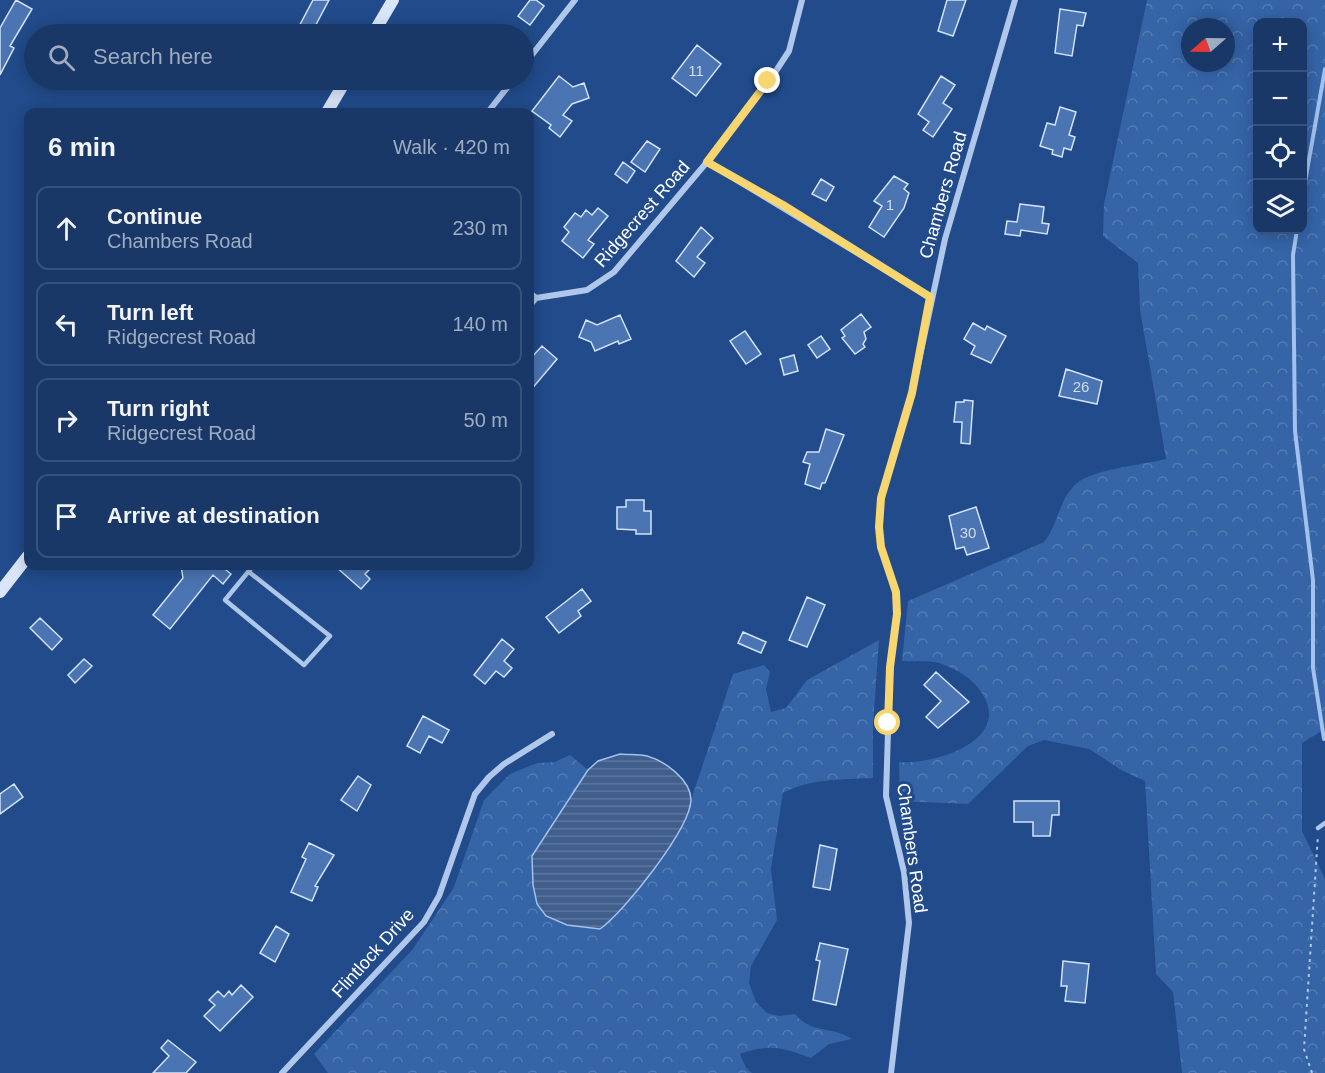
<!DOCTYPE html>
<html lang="en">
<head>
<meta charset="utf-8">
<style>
	:root { --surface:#193868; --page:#264371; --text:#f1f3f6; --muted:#9facc0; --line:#37527c }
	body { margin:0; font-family:Helvetica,sans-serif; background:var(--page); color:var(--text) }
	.controls { position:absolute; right:18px; top:18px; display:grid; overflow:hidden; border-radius:12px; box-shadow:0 3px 15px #0003 }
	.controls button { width:54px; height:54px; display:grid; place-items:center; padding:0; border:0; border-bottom:2px solid var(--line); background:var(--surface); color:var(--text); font:30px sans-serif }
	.compass { position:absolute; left:1181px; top:18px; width:54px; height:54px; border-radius:50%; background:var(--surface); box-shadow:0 3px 15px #0003; rotate:250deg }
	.stop { position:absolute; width:18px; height:18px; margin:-14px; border:4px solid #f7d56f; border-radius:50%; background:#fff }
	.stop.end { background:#f7d56f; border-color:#fff; box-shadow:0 2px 6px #0008 }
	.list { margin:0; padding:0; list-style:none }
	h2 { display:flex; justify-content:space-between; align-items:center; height:78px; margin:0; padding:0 24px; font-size:26px }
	h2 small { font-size:20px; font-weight:400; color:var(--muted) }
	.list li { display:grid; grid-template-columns:39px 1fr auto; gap:18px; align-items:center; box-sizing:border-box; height:84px; margin:0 12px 12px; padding:0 12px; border:2px solid var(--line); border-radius:12px }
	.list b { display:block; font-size:22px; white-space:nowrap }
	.list p { margin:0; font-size:20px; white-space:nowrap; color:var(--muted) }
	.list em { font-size:20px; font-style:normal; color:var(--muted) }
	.icon { flex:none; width:33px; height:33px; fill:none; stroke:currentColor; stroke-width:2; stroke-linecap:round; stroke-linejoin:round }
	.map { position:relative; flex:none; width:1325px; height:1073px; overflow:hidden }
	.search { position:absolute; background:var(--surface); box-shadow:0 3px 15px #0003; left:24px; top:24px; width:510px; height:66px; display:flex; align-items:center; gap:15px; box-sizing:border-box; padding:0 21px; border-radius:33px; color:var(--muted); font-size:22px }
	.panel { position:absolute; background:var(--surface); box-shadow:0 3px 15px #0003; left:24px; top:108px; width:510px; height:462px; border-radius:12px }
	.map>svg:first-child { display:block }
	.forest { fill:url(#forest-crowns); fill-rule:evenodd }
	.water { fill:url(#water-rules); stroke:#a2c1ec; stroke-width:1.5 }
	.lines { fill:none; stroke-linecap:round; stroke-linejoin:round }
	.stream { stroke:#a2c1ec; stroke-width:4 }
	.building { fill:#4a74b2; stroke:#d2e2f8; stroke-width:1.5 }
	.path { stroke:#aec7eb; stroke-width:2; stroke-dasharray:3 4.5; stroke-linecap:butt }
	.lane { stroke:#aec7eb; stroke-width:4.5 }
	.street { stroke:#aec7eb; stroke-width:6 }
	.secondary { stroke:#d9e5f8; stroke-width:12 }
	.route { stroke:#f7d56f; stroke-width:8 }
	.labels { text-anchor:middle; stroke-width:6; stroke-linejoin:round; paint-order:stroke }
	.number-label { font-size:15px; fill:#d2dcec }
	.street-label { font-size:18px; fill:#fff; stroke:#214b8a }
</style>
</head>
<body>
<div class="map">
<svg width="1325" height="1073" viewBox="0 0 1325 1073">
	<defs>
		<pattern id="forest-crowns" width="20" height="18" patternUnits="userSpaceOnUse" patternTransform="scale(1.5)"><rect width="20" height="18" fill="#3564a7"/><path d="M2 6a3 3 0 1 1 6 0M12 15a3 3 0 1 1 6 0" fill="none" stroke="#537bb4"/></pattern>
		<pattern id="water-rules" width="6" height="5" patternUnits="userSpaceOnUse" patternTransform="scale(1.5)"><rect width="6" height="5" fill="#415f8d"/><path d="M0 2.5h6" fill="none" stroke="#5e779e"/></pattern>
	</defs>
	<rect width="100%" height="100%" fill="#214b8a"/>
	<path class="forest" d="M1147,0H1325V729L1302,743V831L1325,879V1073H1182L1173,992L1156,974L1145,781L1123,771L1089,749L1044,740L1028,746L968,804L900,801L899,762C934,765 1011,741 983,695C974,678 956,669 939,663C928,660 914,662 902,661L908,601L1044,542C1058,525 1059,499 1076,484C1092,469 1143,465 1166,459L1140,310L1138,263L1103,236L1104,204ZM1258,22H1302V230H1258ZM1190,27H1226V63H1190Z
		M879,640L873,725V778C842,780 811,778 783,793L771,869L777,920L751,966L749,983L756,1002L767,1013L779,1016L795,1014C813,1035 830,1025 852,1039L829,1044L811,1058C783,1048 770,1043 740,1054L746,1068L752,1073H328L314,1054L413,949L454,887L484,800L510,774L537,763L555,762L570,755L588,770L532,856L658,866L690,803L733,674L764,665L770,672L766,689L771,712L786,708L807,680Z"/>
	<path class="water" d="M620,754C629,755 639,754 647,756C665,761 691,780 691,800C690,829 624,912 600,929L567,925L546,916L537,904L533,885L532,856L588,770L598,761Z"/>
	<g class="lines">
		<path class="stream" d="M1302,199L1325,69
			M1297,230L1293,255L1295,431L1313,580V668L1324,739"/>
	</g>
	<path class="building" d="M16,0L32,9L10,46L14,48L0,75V28Z
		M313,0H329L311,34H295Z
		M530,0H536L544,6L530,25L518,16Z
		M947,0H966L953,36L938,31Z
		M1060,9L1086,13L1083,26L1077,25L1072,56L1055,53Z
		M697,45L721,64L696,96L672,78Z
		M559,76L573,87L584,83L589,98L572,104L563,115L572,121L560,137L549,128L551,125L532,111Z
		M941,76L955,85L943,103L952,109L933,137L923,130L929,122L918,114Z
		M1060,107L1076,112L1069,135L1075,137L1071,150L1064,148L1062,157L1052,154L1053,150L1040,146L1047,123L1055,125Z
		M647,141L660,149L645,172L631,162Z
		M623,162L635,171L627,183L615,174Z
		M894,176L908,184L904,189L909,193L904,208L884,237L869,227L882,206L874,201Z
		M821,179L834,187L826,201L812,194Z
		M1020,204L1044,207L1042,223L1049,224L1047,234L1021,230L1020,236L1005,234L1007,221L1017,222Z
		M598,208L608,216L588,240L594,244L583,258L562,241L569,232L564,227L575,213L581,217L586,210L592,215Z
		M701,227L713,238L697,257L705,263L694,277L676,261Z
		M861,314L871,327L864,332L866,339L863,344L865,347L855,354L842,338L845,336L841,330Z
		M620,315L631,339L619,344L618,341L595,351L591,342L579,337L586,320L597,325Z
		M973,323L985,330L987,326L1006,336L991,363L971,354L975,346L964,339Z
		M745,331L761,354L746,364L730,341Z
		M821,336L830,349L817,358L808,345Z
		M542,346L557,359L530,391V359Z
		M794,355L798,371L784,375L780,359Z
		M1066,369L1102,381L1097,404L1059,396Z
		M964,400L973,401L970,444L961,443L962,422H954L956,402H964Z
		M826,429L844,435L825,483H822L820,489L805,484L810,464L803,462L807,452H819Z
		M626,500H644V511H651V534H636V530L617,529V507H626Z
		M976,507L989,548L967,555L964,547L956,549L949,516Z
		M181,566H221L231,574L223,584L213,575L170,629L153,615L183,578Z
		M335,566H373L365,574L370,579L361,589Z
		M582,589L591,601L578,611L581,616L559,633L546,617Z
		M807,597L825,605L807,647L789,640Z
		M40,618L62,639L52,650L30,628Z
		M743,632L766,642L761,653L738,643Z
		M502,639L514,649L504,661L512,668L504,677L496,671L485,684L474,675Z
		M84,659L92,666L75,683L68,675Z
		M936,672L969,702L938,728L926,717L941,701L924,685Z
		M423,716L449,730L442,743L429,736L420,753L407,746Z
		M358,776L371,785L357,811L341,800Z
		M14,784L23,797L0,814V794Z
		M1014,801H1059V815H1052L1050,836H1033V822H1014Z
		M309,843L334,855L315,886L318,887L312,901L291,892L306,859L302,857Z
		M820,845L837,849L830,890L813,887Z
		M276,926L289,934L275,962L260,953Z
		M820,943L848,949L836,1005L813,1000L820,961L816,960Z
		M1063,961L1089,964L1085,1003L1065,1001L1067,986H1061Z
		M241,985L253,997L220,1031L204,1016L215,1005L209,1000L218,991L224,997L229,991L232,995Z
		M168,1040L196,1062L186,1073H153L169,1056L161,1048Z"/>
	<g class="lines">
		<path class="path" d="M1312,1073L1304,1049L1318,835"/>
		<path class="lane" d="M249,572L330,636L304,665L225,600L253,566
			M1318,828L1325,823"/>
		<path class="street" d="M524,65L575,0
			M488,112L513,80
			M707,162L930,297
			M530,293L536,298L587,290L614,272L707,162L774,74L789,51L802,0
			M530,305L536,298
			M282,1073L424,922L439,896L475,794L489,777L504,764L552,734
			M891,1073L909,923L904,872L886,796L890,667L897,614L896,592L881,547L879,527L881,498L912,393L945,239L1015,0"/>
		<path class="secondary" d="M373,34L393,0
			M327,112L346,80
			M0,592L28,556"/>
	</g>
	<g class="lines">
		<path class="route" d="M768,81L707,162L783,205L930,297L912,393L881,498L879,527L881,547L896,592L897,614L890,667L888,723"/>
	</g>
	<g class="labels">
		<g class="number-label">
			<text x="696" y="76">11</text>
			<text x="890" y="210">1</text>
			<text x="1081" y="392">26</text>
			<text x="968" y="538">30</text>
		</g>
		<g class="street-label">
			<text transform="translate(943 195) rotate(-74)" y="6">Chambers Road</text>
			<text transform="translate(642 214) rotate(-49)" y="6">Ridgecrest Road</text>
			<text transform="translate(912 848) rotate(82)" y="6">Chambers Road</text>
			<text transform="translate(373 953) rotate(-48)" y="6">Flintlock Drive</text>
		</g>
	</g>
</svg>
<div class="controls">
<button>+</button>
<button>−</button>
<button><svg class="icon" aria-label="locate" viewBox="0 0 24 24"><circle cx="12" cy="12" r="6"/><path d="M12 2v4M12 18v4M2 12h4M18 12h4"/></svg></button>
<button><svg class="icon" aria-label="layers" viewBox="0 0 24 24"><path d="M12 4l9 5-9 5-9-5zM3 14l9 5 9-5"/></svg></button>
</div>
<svg class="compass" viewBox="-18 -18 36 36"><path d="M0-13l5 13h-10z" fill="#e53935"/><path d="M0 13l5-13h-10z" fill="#9facc0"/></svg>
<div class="stop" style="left:888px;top:723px"></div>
<div class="stop end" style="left:768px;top:81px"></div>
<div class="search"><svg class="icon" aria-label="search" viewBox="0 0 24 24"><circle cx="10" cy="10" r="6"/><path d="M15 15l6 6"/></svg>Search here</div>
<section class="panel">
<h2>6 min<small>Walk · 420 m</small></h2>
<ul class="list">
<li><svg class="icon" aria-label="ahead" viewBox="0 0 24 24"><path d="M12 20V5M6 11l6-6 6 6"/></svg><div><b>Continue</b><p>Chambers Road</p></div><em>230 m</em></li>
<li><svg class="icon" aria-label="left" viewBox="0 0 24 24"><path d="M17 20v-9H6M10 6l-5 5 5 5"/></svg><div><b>Turn left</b><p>Ridgecrest Road</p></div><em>140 m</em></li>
<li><svg class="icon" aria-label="right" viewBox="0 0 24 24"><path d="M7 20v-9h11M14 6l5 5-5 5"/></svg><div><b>Turn right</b><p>Ridgecrest Road</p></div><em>50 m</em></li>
<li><svg class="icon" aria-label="arrive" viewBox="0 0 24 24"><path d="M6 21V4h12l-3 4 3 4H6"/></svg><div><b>Arrive at destination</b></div></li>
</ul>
</section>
</div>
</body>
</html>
